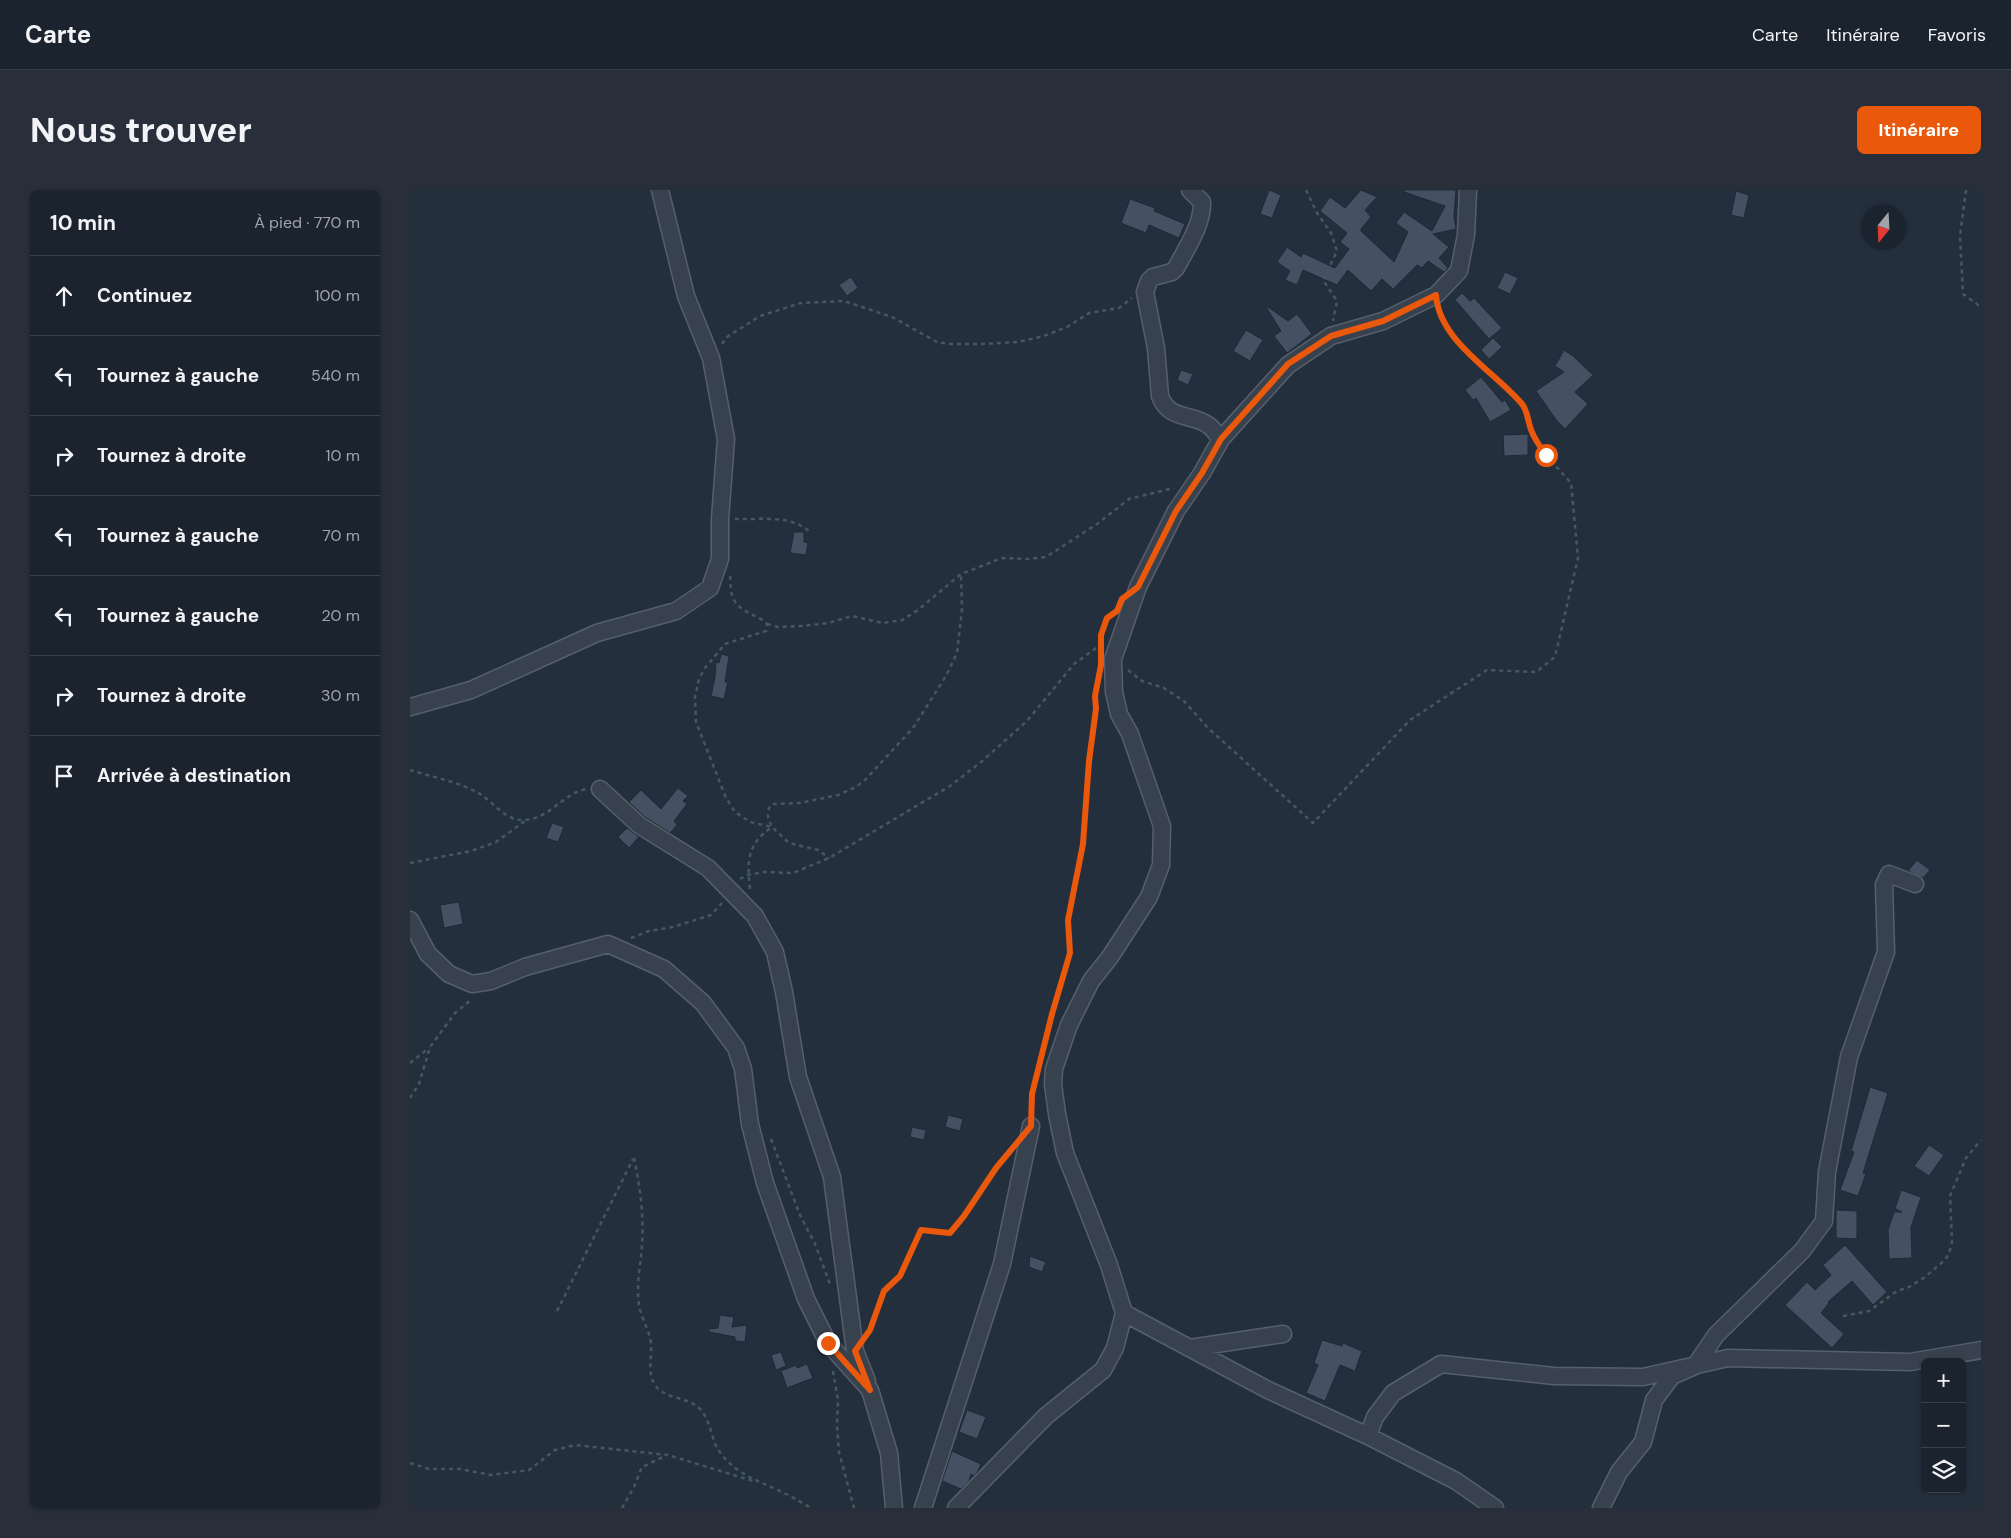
<!DOCTYPE html>
<html lang="fr">
<head>
<meta charset="utf-8">
<style>
	:root { --surface:#1b232e; --page:#282f3a; --text:#f1f3f6; --muted:#a0a4aa; --line:#39404a; --accent:#ea580c }
	body { margin:0; font-family:"DM Sans",sans-serif; background:var(--page); color:var(--text) }
	.controls { position:absolute; right:15px; bottom:15px; display:grid; overflow:hidden; border-radius:8px; box-shadow:0 1px 4px #0004 }
	.controls button { width:45px; height:45px; display:grid; place-items:center; padding:0; border:0; border-bottom:1px solid var(--line); background:var(--surface); color:var(--text); font:25px sans-serif }
	.compass { position:absolute; left:1451px; top:15px; width:45px; height:45px; border-radius:50%; background:var(--surface); box-shadow:0 1px 4px #0004; rotate:198deg }
	.stop { position:absolute; width:15px; height:15px; margin:-11px; border:4px solid #ea580c; border-radius:50%; background:#fff }
	.stop.end { background:#ea580c; border-color:#fff; box-shadow:0 1px 5px #0008 }
	.list { margin:0; padding:0; list-style:none }
	h2 { display:flex; justify-content:space-between; align-items:center; height:65px; margin:0; padding:0 20px; font-size:21px }
	h2 small { font-size:16px; font-weight:400; color:var(--muted) }
	.list li { display:grid; grid-template-columns:32px 1fr auto; gap:15px; align-items:center; box-sizing:border-box; height:80px; padding:0 20px; border-top:1px solid var(--line) }
	.list b { display:block; font-size:19px; white-space:nowrap }
	.list em { font-size:16px; font-style:normal; color:var(--muted) }
	.icon { flex:none; width:28px; height:28px; fill:none; stroke:currentColor; stroke-width:2; stroke-linecap:round; stroke-linejoin:round }
	.map { position:relative; flex:none; width:1571px; height:1318px; overflow:hidden; border-radius:8px }
	header { display:flex; align-items:center; gap:30px; box-sizing:border-box; height:70px; padding:0 25px; background:var(--surface); border-bottom:1px solid var(--line) }
	header strong { font-size:24px }
	nav { display:flex; gap:28px; margin-inline-start:auto; font-size:18px }
	.intro { display:flex; align-items:center; justify-content:space-between; box-sizing:border-box; height:120px; padding:0 30px }
	h1 { margin:0; font-size:35px }
	.button { padding:12px 22px; border-radius:8px; background:var(--accent); color:#fff; font-size:18px; font-weight:700 }
	main { display:flex; gap:30px; padding:0 30px }
	aside { flex:1; background:var(--surface); border-radius:8px; box-shadow:0 1px 4px #0004 }
	.map>svg:first-child { display:block }
	.building { fill:#455162; stroke:#1f2835 }
	.lines { fill:none; stroke-linecap:round; stroke-linejoin:round }
	.street-casing { stroke:#565f6c; stroke-width:19 }
	.path { stroke:#44595c; stroke-width:2.5; stroke-dasharray:4 4; stroke-linecap:butt }
	.street { stroke:#38414e; stroke-width:16 }
	.route { stroke:#ea580c; stroke-width:6 }
</style>
</head>
<body>
<header>
<strong>Carte</strong>
<nav><a>Carte</a><a>Itinéraire</a><a>Favoris</a></nav>
</header>
<div class="intro"><h1>Nous trouver</h1><a class="button">Itinéraire</a></div>
<main>
<aside>
<h2>10 min<small>À pied · 770 m</small></h2>
<ul class="list">
<li><svg class="icon" aria-label="ahead" viewBox="0 0 24 24"><path d="M12 20V5M6 11l6-6 6 6"/></svg><div><b>Continuez</b></div><em>100 m</em></li>
<li><svg class="icon" aria-label="left" viewBox="0 0 24 24"><path d="M17 20v-9H6M10 6l-5 5 5 5"/></svg><div><b>Tournez à gauche</b></div><em>540 m</em></li>
<li><svg class="icon" aria-label="right" viewBox="0 0 24 24"><path d="M7 20v-9h11M14 6l5 5-5 5"/></svg><div><b>Tournez à droite</b></div><em>10 m</em></li>
<li><svg class="icon" aria-label="left" viewBox="0 0 24 24"><path d="M17 20v-9H6M10 6l-5 5 5 5"/></svg><div><b>Tournez à gauche</b></div><em>70 m</em></li>
<li><svg class="icon" aria-label="left" viewBox="0 0 24 24"><path d="M17 20v-9H6M10 6l-5 5 5 5"/></svg><div><b>Tournez à gauche</b></div><em>20 m</em></li>
<li><svg class="icon" aria-label="right" viewBox="0 0 24 24"><path d="M7 20v-9h11M14 6l5 5-5 5"/></svg><div><b>Tournez à droite</b></div><em>30 m</em></li>
<li><svg class="icon" aria-label="arrive" viewBox="0 0 24 24"><path d="M6 21V4h12l-3 4 3 4H6"/></svg><div><b>Arrivée à destination</b></div></li>
</ul>
</aside>
<div class="map">
<svg width="1571" height="1318" viewBox="0 0 1571 1318">
	<rect width="100%" height="100%" fill="#242f3e"/>
	<path class="building" d="M859,0L871,5L862,28L850,24Z
		M951,0L967,7L955,20L961,27L951,39V41L984,72L998,42L986,33L994,22L1022,41L1035,16L994,2V0H1046L1044,26L1046,39L1023,44L1039,57L1029,68L1038,78L1034,82L1018,71L1012,78L1007,75L983,99L972,89L961,101L938,80L927,95L893,80L887,95L875,90L880,81L867,72L877,57L891,67L893,63L925,78L939,59L930,52L937,43L910,21L920,7L935,18Z
		M1326,1L1339,5L1334,28L1321,25Z
		M720,9L745,18L744,21L775,34L769,48L739,35L736,43L711,33Z
		M1095,82L1108,88L1100,104L1087,98Z
		M441,87L448,98L437,106L429,95Z
		M1052,103L1060,111L1064,108L1092,138L1079,149L1045,110Z
		M855,115L878,131L887,124L902,144L877,163L864,146L871,141Z
		M836,140L853,150L840,171L823,161Z
		M1083,148L1092,157L1079,169L1071,160Z
		M1154,160L1163,166L1183,185L1165,202L1178,214L1155,239L1147,231L1126,201L1154,182L1145,176Z
		M771,180L783,184L778,195L767,190Z
		M1071,187L1092,212L1095,210L1101,220L1080,232L1066,208L1063,210L1055,200Z
		M1118,244V265L1094,266L1093,245Z
		M384,342H394V352L398,353L396,365L380,363Z
		M311,464L319,466L315,492H318L314,509L301,506L305,487L306,472L309,473Z
		M268,598L278,606L273,611L277,614L264,631L267,635L260,643L235,627L219,612L231,600L251,619Z
		M142,633L154,637L148,652L136,648Z
		M217,638L229,647L219,658L208,647Z
		M1507,670L1520,680L1513,688L1498,681Z
		M49,712L53,734L34,738L30,715Z
		M1460,897L1478,903L1453,983L1456,984L1448,1006L1430,1000L1444,962L1441,961Z
		M538,925L553,929L550,941L535,937Z
		M502,937L516,940L514,950L500,947Z
		M1519,955L1534,965L1519,986L1504,976Z
		M1491,1000L1511,1007L1501,1037L1502,1068L1479,1069L1478,1040L1484,1022H1492L1485,1019Z
		M1426,1020L1447,1021V1049L1426,1048Z
		M1435,1055L1477,1102L1463,1115L1442,1091L1418,1112L1419,1113L1411,1123L1434,1144L1422,1158L1375,1115L1397,1092L1405,1100L1421,1085L1413,1075Z
		M620,1066L636,1072L632,1082L619,1077Z
		M310,1125L324,1127L322,1137L337,1135L335,1152L325,1151V1147L299,1142V1139L308,1138Z
		M912,1150L932,1156L933,1153L952,1161L945,1181L930,1175L915,1211L896,1203L908,1175L904,1173Z
		M371,1162L376,1176L366,1180L361,1165Z
		M397,1174L403,1188L377,1198L371,1181L386,1175L387,1178Z
		M557,1220L576,1227L567,1249L549,1242Z
		M542,1261L571,1274L568,1281L564,1286L561,1284L559,1291L551,1299L532,1291Z"/>
	<g class="lines">
		<g class="street-casing">
			<path id="street" d="M780,0L792,12C793,34 776,59 766,78L762,82L743,87L739,91L735,102L746,158L750,206C759,231 782,223 798,235C803,238 807,245 811,249
				M0,517L61,500L187,443L266,421L300,398L310,369V329L316,249L301,168L276,106L250,0
				M190,599L229,635L298,678L345,726L365,762L374,802L388,887L422,987L445,1161L457,1191
				M0,730L18,764L39,784L62,794L81,791L115,777L198,754L254,779L293,813L326,858L333,879L340,934L355,993L396,1109L418,1153L460,1200L479,1263L484,1318
				M714,1123L858,1200L958,1246L1046,1291L1085,1318
				M780,1158L873,1144
				M958,1246L965,1227L983,1203L1031,1174L1144,1186L1233,1187L1318,1168L1500,1172L1571,1160
				M513,1318L592,1074L621,936
				M546,1318L636,1226L693,1180L705,1158L714,1123L699,1075L655,963L647,924L643,894L644,879L659,835L681,791L700,767L739,707L751,675L752,636L720,544L709,524L704,502L703,469L728,397L766,321L792,283L811,249L878,175L921,146L973,131L1026,105L1049,81L1056,45L1058,0
				M1191,1318L1209,1282L1233,1252L1244,1210L1262,1186L1285,1176L1306,1145L1392,1061L1414,1031L1417,982L1439,867L1476,762L1474,695L1479,684L1505,694"/>
		</g>
		<path class="path" d="M896,0L907,23L921,43L927,61L913,90L927,111L923,131
			M1556,0L1550,46L1553,104L1571,117
			M312,154L317,147L350,126L391,113L434,111L482,127L527,152L539,154H572L608,152L634,146L657,137L679,123L709,118L722,108
			M325,329C349,330 380,324 400,342
			M320,386C321,393 320,404 324,410C331,423 347,424 357,434L356,441L315,454L295,478L289,489L285,507L286,532L316,608L325,622L340,632L362,637L379,653L408,660L419,668
			M357,434L368,437L393,436L418,433L442,426L473,433L492,430L508,420L551,384L592,368L617,369L636,367L687,334L719,309L764,298
			M690,459C690,446 692,431 703,424
			M718,480L732,491L754,498L774,511L798,538L903,633L1000,530L1077,480L1126,482L1145,467L1168,368L1161,293L1136,265L1122,244L1113,215L1053,157L1034,134L1028,121
			M0,580C22,587 50,592 70,604C84,613 97,632 115,630C140,628 153,604 176,599
			M0,673L61,661L86,652L115,631
			M330,689L338,685L354,682L383,683L419,668L540,596L571,572L617,531L664,474L689,456
			M340,699C337,671 337,654 362,637C358,628 355,622 362,614L390,613L428,605L446,597L456,589L503,538L536,486L547,463L552,419L551,384
			M221,748L239,741L263,737L301,725L312,713
			M631,867L660,763L658,730L673,655L687,494
			M0,873L19,858
			M0,908L9,894L20,857L45,823L62,809
			M621,923L622,904L628,879
			M361,949L390,1025L405,1054L420,1094
			M224,968C230,995 234,1026 232,1054C231,1074 226,1094 229,1115C231,1128 240,1141 241,1154C242,1167 237,1184 245,1195C255,1210 279,1206 291,1220C302,1234 301,1250 309,1261C326,1286 353,1292 378,1305C386,1309 394,1314 401,1318
			M147,1121L223,969
			M1433,1126L1459,1121L1487,1101L1499,1097L1515,1087L1535,1070L1539,1064L1542,1052L1540,1006L1556,968L1571,950
			M458,1143L474,1101L490,1086L511,1039L540,1043L601,961
			M423,1181L428,1210L427,1235L429,1262L444,1318
			M0,1273L19,1279H50L81,1285L119,1280L145,1260L165,1255L258,1265L343,1291
			M212,1318L224,1297L232,1277L257,1265"/>
		<use href="#street" class="street"/>
	</g>
	<g class="lines">
		<path class="route" d="M418,1153L460,1200L445,1161L460,1140L474,1101L490,1086L511,1040L540,1043L554,1026L586,978L621,936L622,904L642,824L660,763L658,730L673,654L679,571L686,519L685,506L691,475V445L697,428L707,421L712,409L728,397L766,321L792,283L811,249L878,174L921,146L973,131L1026,105C1029,151 1084,181 1112,214C1118,221 1118,234 1122,242C1125,250 1131,258 1136,265"/>
	</g>
</svg>
<div class="controls">
<button>+</button>
<button>−</button>
<button><svg class="icon" aria-label="layers" viewBox="0 0 24 24"><path d="M12 4l9 5-9 5-9-5zM3 14l9 5 9-5"/></svg></button>
</div>
<svg class="compass" viewBox="-18 -18 36 36"><path d="M0-13l5 13h-10z" fill="#e53935"/><path d="M0 13l5-13h-10z" fill="#a0a4aa"/></svg>
<div class="stop" style="left:1136px;top:265px"></div>
<div class="stop end" style="left:418px;top:1153px"></div>
</div>
</main>
</body>
</html>
